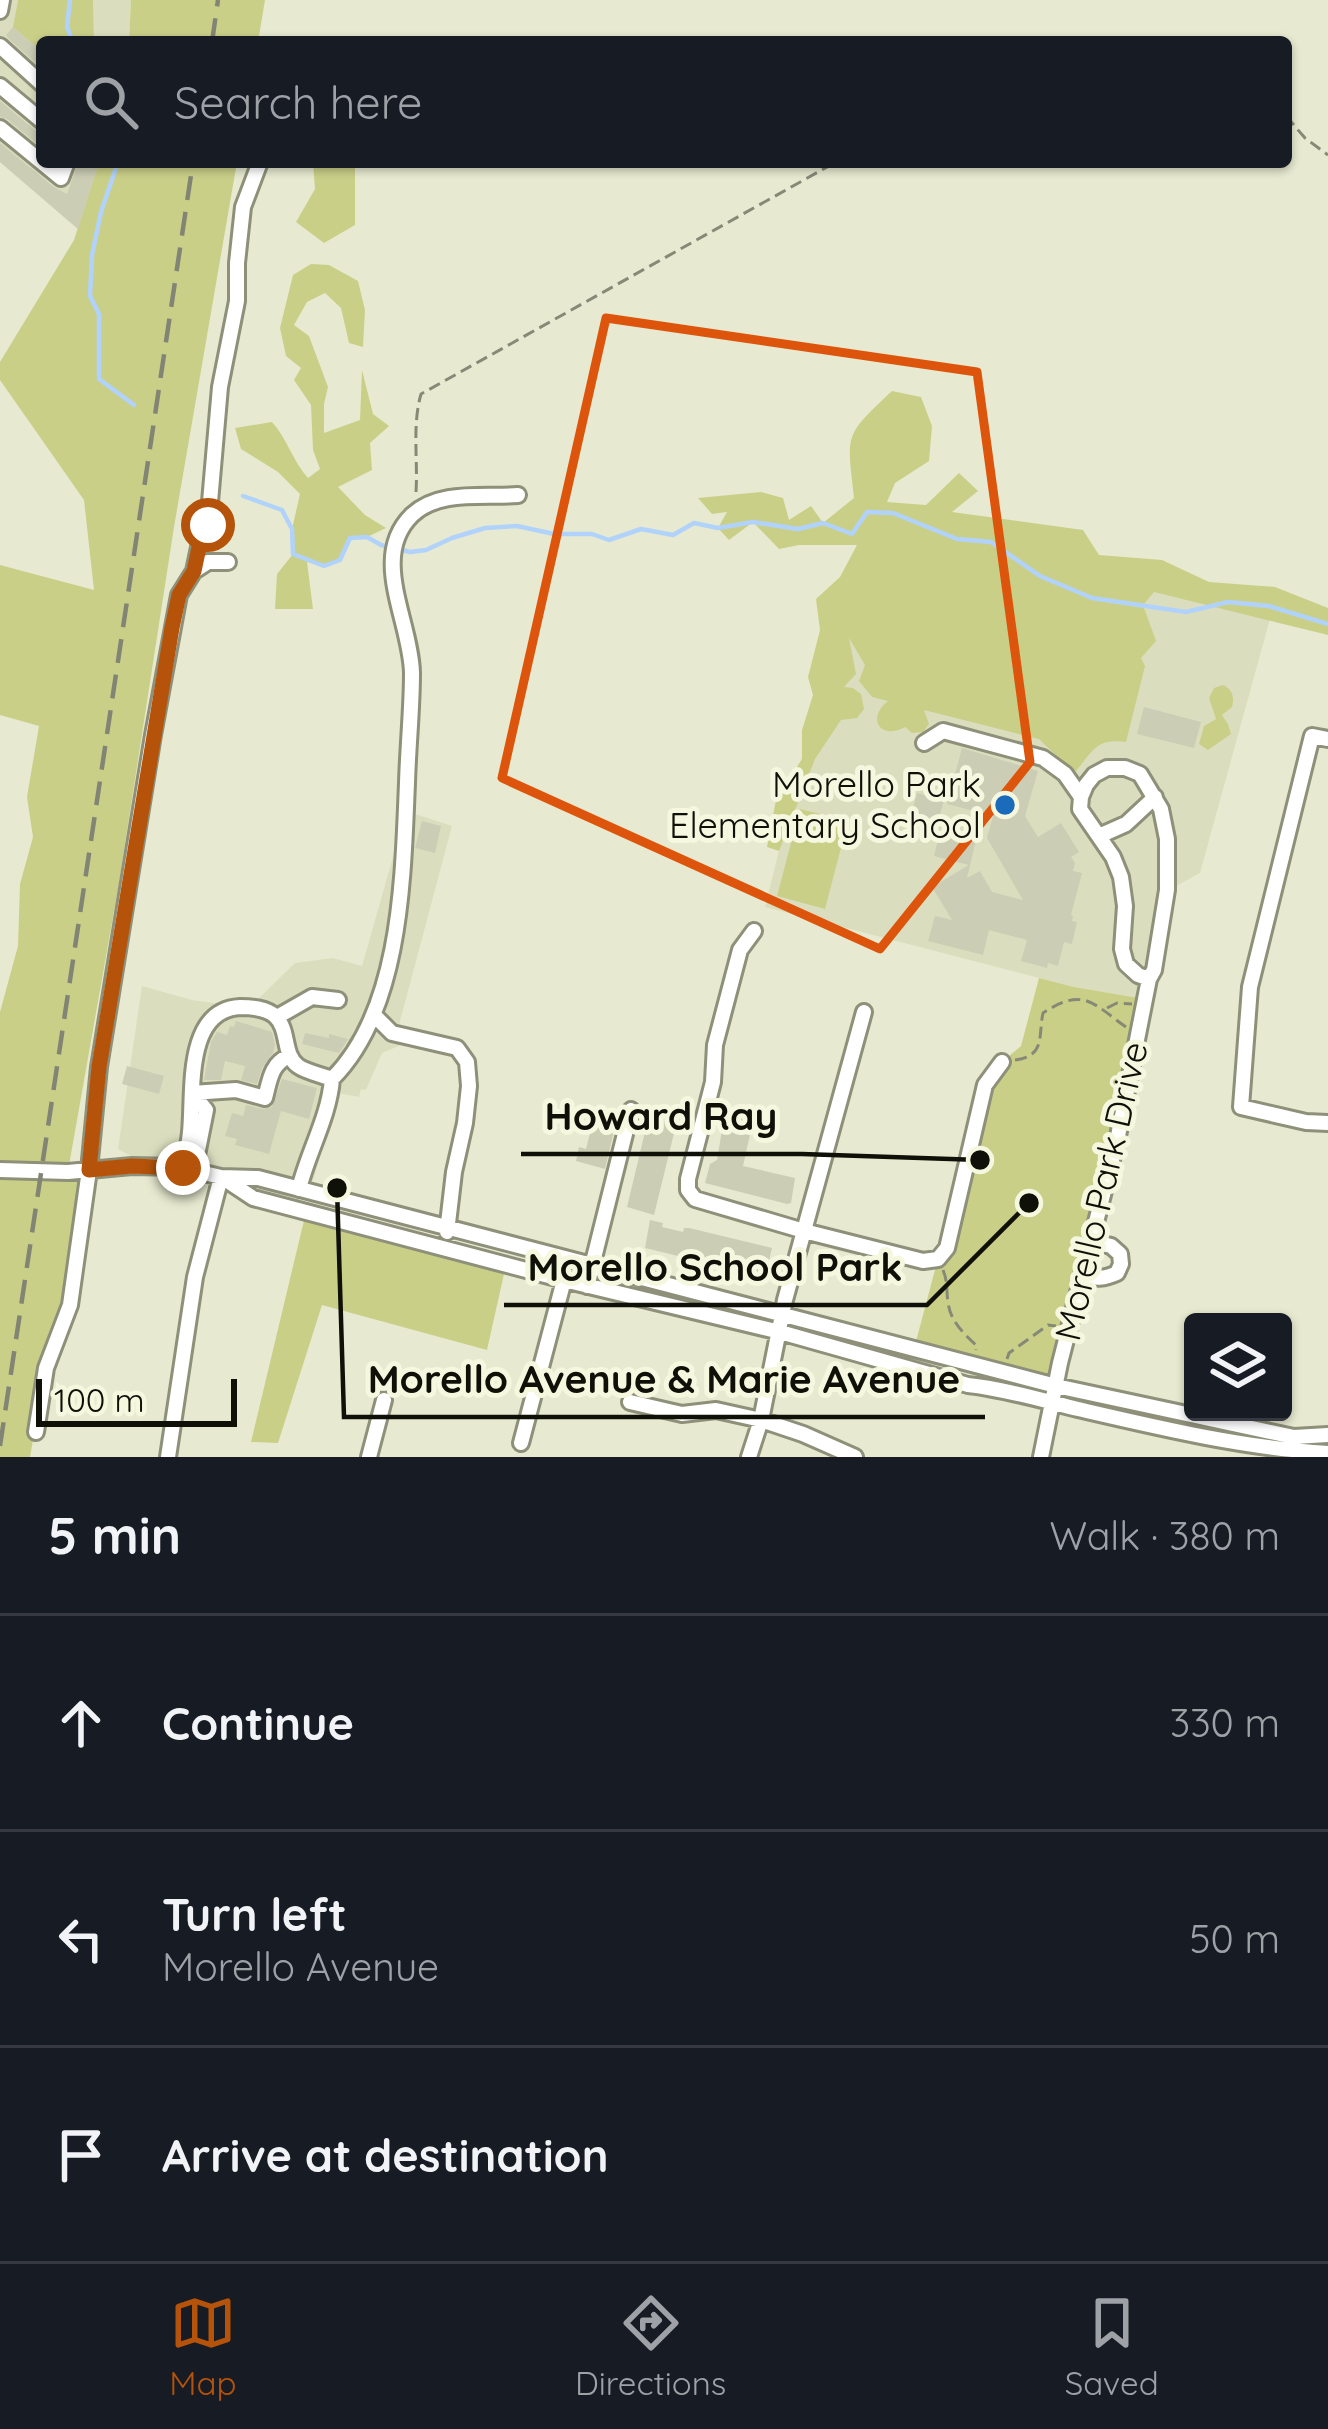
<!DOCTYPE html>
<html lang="en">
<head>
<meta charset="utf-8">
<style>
	:root { --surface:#171b24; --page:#242831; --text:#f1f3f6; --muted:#9ea1a6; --line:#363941; --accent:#b45309 }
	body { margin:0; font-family:Quicksand,sans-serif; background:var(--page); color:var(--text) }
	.controls { position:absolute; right:36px; bottom:36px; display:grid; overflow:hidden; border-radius:12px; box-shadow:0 3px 9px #0004 }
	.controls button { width:108px; height:108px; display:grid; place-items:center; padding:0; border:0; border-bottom:3px solid var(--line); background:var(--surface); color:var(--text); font:60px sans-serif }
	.scale { position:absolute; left:36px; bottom:30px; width:201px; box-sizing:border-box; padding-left:12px; border:6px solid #0f1008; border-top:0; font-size:33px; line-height:42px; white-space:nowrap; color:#0f1008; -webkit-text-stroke:9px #f5f7de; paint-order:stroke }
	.stop { position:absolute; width:36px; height:36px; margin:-27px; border:9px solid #b45309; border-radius:50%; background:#fff }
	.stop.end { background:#b45309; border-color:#fff; box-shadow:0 3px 12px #0008 }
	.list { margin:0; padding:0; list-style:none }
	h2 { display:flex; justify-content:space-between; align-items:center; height:156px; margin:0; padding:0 48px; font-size:51px }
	h2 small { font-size:39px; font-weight:400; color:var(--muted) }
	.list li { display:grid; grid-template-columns:78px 1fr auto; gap:36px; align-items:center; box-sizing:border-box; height:216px; padding:0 48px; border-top:3px solid var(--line) }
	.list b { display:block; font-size:45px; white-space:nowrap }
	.list p { margin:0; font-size:39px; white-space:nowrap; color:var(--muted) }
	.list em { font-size:39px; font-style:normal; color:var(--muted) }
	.icon { flex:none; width:66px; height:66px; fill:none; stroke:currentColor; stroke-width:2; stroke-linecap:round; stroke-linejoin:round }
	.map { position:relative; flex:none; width:1328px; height:1457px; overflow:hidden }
	.search { position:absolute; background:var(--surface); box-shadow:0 3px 9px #0004; left:36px; right:36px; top:36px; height:132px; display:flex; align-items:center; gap:30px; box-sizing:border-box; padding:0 42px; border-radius:12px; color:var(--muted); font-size:45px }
	.sheet { height:804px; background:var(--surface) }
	nav { display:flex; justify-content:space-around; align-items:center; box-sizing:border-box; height:168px; border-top:3px solid var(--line); background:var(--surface); font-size:33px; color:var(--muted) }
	nav a { display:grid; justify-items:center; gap:6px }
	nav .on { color:var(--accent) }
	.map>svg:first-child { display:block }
	.built { fill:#dbdebe }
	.green { fill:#cacf88 }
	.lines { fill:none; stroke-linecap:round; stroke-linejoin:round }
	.stream { stroke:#b1d3fb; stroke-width:4.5 }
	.building { fill:#cbcdb5 }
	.minor-casing { stroke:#8e9079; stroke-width:20 }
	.path { stroke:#878977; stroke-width:3; stroke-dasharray:12 6; stroke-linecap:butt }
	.minor { stroke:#fff; stroke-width:14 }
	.rail { stroke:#838574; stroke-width:4.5; stroke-dasharray:24 12; stroke-linecap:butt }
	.route { stroke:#b45309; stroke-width:15 }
	.marked { fill:none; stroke:#dd550c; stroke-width:9; stroke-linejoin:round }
	.poi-dot { fill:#1a6bba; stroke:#f5f7de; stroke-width:4.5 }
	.labels { text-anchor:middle; stroke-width:10; stroke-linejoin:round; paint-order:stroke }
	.poi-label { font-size:36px; fill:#0f1008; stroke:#f5f7de; text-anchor:end }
	.street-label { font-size:36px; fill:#0f1008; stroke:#f5f7de }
	.leader { fill:none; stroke:#0f1008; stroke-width:4.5 }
	.callout-dot { fill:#0f1008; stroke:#f5f7de; stroke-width:4.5 }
	.callout-label { font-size:39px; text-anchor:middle; font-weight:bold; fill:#0f1008; stroke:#f5f7de; stroke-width:10; stroke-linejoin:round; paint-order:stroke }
</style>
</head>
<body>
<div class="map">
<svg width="1328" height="1457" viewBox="0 0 1328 1457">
	<rect width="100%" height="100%" fill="#e7ead0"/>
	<path class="built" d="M0,0H18L14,27L42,52V162H99L78,229L0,162Z
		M93,0H131L129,42H94Z
		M863,523L1270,619L1200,873L1167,891L1145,999L1074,987L765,907L837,616Z
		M406,811L452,826L399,1025L409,1033L406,1043L382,1053L366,1090L361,1089L359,1097L338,1093L310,1192L149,1166L118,1149L142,986L192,1000L235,1006L258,999L295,963L333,958L362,966Z"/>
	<path class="green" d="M18,0H93L94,42H42V52L13,27Z
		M131,0H265L258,42H129Z
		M99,162H237L174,527L119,883L68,1171L89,1170L70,1305L46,1368L30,1457H0V1012L18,946L20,884L33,837L27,797L39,726L0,715V565L94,590L84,500L0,380V362L74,240Z
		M313,162H355V225L324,243L296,222L315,189Z
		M311,264L329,265L358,281L365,310L363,347L349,343L341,308L325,293L307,302L294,325L309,336L328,387L324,404V433L360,420L362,370L373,414L389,426L370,443L372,470L338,487L365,515L386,528L367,537L350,538L340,560L324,566L307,562L313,609H275L277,574L293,554L292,529L300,494L278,472L241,449L235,428L272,422C288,440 292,460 308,478L320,469L313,450L311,405L294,380L301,368L286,356L280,328L293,275Z
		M892,391L921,397L932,426L929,461L895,483L887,502L926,505L959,473L978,491L952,512L1083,530L1099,555L1162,560L1209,582L1275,587L1328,608V635L1154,592L1143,605L1156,641L1141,658L1145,666L1126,742C1096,738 1093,751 1076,771L1071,770L1039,739L924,710L929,724L923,732L912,733L905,727C880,741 866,718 888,701L872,697L859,681L865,665L849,638L856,674L844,687L853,688L861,694L864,709L857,718L841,720L815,759L779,851L767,847L776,800L802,759V730L813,695L808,677L820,630L816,599L840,577L857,545H799L779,549L753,522L729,540L718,528L727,512L712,514L698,498L761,492L783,498L789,520L811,506L823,523L854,498C847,433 843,437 892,391Z
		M1223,685C1232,689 1235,697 1232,707L1222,715L1228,724L1231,734L1208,750L1199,744L1204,726L1216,719L1209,698L1214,688Z
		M800,809L848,821L825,909L777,896Z
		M1039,978L1074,987L1145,999L1056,1386L914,1349L971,1134L1002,1062L1021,1046Z
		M306,1212L506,1265L487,1350L322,1305L278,1443L251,1442Z"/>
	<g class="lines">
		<path class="stream" d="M70,0L67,27L73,42
			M118,162L101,212L92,255L90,296L99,314V379L134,405
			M243,496L282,510L292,529L293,554L324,566L340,560L350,538L367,537L381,545L410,552L426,550L452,538L485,528L517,526L554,534H592L609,540L641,529L673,535L694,523L718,528L753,522L798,529L823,523L852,534L867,512L893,513L957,539L991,542L1040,576L1092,598L1186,612L1228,602L1269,606L1328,624"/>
	</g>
	<path class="building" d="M13,27L42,52V69L8,38L6,35Z
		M0,101L35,130L42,132V148L7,119L0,117Z
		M0,143L54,187L67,194L78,162H99L78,229L0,162Z
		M1144,707L1201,722L1194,748L1137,734Z
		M962,748L1038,771L1025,816L1038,837L1061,823L1079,852L1071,857L1075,863L1073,871L1082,873L1071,915L1073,916L1072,921L1077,922L1072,944L1064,942L1058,966L1048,963L1047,968L1021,961L1027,940L989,930L983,955L928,941L935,916L952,920L932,887L969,865L934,856L940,831L976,840L967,878L980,871L992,892L1023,900L987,838L993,816L947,804Z
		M917,793L944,800L937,826L910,819Z
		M422,821L441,826L435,853L415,848Z
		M236,1021L272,1032L275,1045L273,1053L262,1068L257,1084L241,1080L245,1066L225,1061L221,1080H204L211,1042L217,1032L227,1035L230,1026L234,1027Z
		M305,1033L329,1038V1034L348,1039L339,1053L302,1044Z
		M127,1066L164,1076L159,1094L122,1084Z
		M282,1079L317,1088L309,1119L281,1111L269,1154L235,1145L237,1139L225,1136L232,1113L243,1116L246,1105L263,1109L272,1107Z
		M650,1111L678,1117L654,1215L627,1207Z
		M725,1112L753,1121L743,1166L795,1178L791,1203L787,1204L705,1183L710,1164L717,1160Z
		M592,1125L614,1131L605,1169L576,1161L579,1147L586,1149Z
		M650,1220L663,1223L662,1227L683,1232L684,1228H689L772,1248L765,1277L645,1248Z"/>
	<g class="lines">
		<g class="minor-casing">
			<path id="minor" d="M0,11L2,0
				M0,46L42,84
				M0,86L42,121
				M0,128L61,178L67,162
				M194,571L201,538L208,525L220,387L237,301V263L243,207L260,162
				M1328,739L1312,736L1250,987L1241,1107L1306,1122L1328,1123
				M924,743L943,731L1043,758L1065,774L1081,797
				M1099,836L1126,824L1155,797
				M754,931L740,950L715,1045L713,1082L688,1179V1190L695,1199L804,1231L923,1261L938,1259L947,1248L985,1085L1002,1062
				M374,1015L392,1033L457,1048L467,1062L469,1086L465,1123L454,1172L447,1232
				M277,1017L312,997L338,1000
				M192,1093L236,1090L265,1098C270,1079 271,1064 289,1056
				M192,1093L206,1110L194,1170
				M183,1168C186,1156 189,1144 190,1132C194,1093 184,1010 240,1007C253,1007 266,1008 275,1016C290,1030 282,1054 298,1066C306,1072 322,1075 332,1079
				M0,1170L68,1172L132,1166L178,1167L221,1177L258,1178L1056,1386L1294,1437L1328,1435
				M226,1180L253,1198L564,1280L780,1332L968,1385C1005,1389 1041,1400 1078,1409C1160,1428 1244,1448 1328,1453
				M299,1189C308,1152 329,1117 332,1079C402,1009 403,876 407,783C408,746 412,709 412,673C411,621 369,557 412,515C439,489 485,498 518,495
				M1082,1275C1096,1279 1104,1279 1117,1273L1121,1264L1120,1254L1111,1246L1091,1241
				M587,1286L631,1110
				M630,1402L682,1414L716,1410L761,1420L803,1434L855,1457
				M36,1432L46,1368L70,1305L89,1170L99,1067L153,735L179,595L194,571L208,562H228
				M521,1443L564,1280
				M168,1457L195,1277L221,1177
				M369,1457L384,1400
				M749,1457L761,1420L785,1300L864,1012
				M1041,1457L1060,1363L1118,1136L1149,979L1154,970L1167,890V839L1161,809L1140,774L1125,768H1107L1094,775L1086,785L1081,797L1080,809L1113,857L1121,877L1125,906L1122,949L1126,964L1138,975L1149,979"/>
		</g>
		<path class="path" d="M1286,116L1305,138L1328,155
			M416,492C418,459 412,426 421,394L836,162
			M1107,1008L1117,1003L1132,1004
			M1015,1060C1046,1056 1038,1036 1043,1013C1084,986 1093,1004 1126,1027
			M943,1270C948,1282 946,1289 948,1302C950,1321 964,1334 977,1346L976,1350
			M1007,1359L1009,1353L1048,1325L1056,1326"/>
		<use href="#minor" class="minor"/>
		<path class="rail" d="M212,42L218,0
			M0,1446L193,162"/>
	</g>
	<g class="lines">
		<path class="route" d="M183,1168L132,1166L89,1170L99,1067L172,628L179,595L194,571L201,538L208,525"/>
	</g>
	<path class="marked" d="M606,318L977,372L1030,762L880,949L502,778Z"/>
	<circle class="poi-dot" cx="1005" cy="805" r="12"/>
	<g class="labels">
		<g class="poi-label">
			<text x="981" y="797">Morello Park<tspan x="981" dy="41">Elementary School</tspan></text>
		</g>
		<g class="street-label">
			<text transform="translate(1101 1191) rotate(-77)" y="13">Morello Park Drive</text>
		</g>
	</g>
	<path class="leader" d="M980 1160L802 1154H521M1029 1203L927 1305H504M337 1188L344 1417H985"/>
	<g class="callout-dot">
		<circle cx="980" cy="1160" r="12"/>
		<circle cx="1029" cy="1203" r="12"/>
		<circle cx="337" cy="1188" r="12"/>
	</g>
	<g class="callout-label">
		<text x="661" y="1130">Howard Ray</text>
		<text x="715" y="1281">Morello School Park</text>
		<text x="664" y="1393">Morello Avenue &amp; Marie Avenue</text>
	</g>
</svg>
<div class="controls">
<button><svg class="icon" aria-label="layers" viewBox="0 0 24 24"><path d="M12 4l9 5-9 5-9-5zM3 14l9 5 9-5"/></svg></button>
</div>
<div class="scale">100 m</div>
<div class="stop" style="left:208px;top:525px"></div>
<div class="stop end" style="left:183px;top:1168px"></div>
<div class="search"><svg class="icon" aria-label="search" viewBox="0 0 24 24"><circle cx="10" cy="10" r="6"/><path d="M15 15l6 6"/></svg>Search here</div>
</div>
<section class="sheet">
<h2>5 min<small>Walk · 380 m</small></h2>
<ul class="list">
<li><svg class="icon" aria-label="ahead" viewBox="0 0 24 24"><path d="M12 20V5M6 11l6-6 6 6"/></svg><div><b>Continue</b></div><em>330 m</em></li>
<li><svg class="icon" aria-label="left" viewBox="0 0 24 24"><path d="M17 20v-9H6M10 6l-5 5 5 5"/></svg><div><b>Turn left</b><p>Morello Avenue</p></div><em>50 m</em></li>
<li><svg class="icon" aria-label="arrive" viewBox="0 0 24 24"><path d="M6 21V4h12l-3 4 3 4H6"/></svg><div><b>Arrive at destination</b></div></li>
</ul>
</section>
<nav>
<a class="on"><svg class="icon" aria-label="map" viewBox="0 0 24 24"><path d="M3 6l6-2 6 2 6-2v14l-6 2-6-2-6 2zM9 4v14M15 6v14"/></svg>Map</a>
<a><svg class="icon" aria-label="directions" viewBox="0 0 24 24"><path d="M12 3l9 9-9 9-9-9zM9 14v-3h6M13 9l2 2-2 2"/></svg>Directions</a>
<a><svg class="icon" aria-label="saved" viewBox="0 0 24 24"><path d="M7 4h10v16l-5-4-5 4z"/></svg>Saved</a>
</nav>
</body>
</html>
